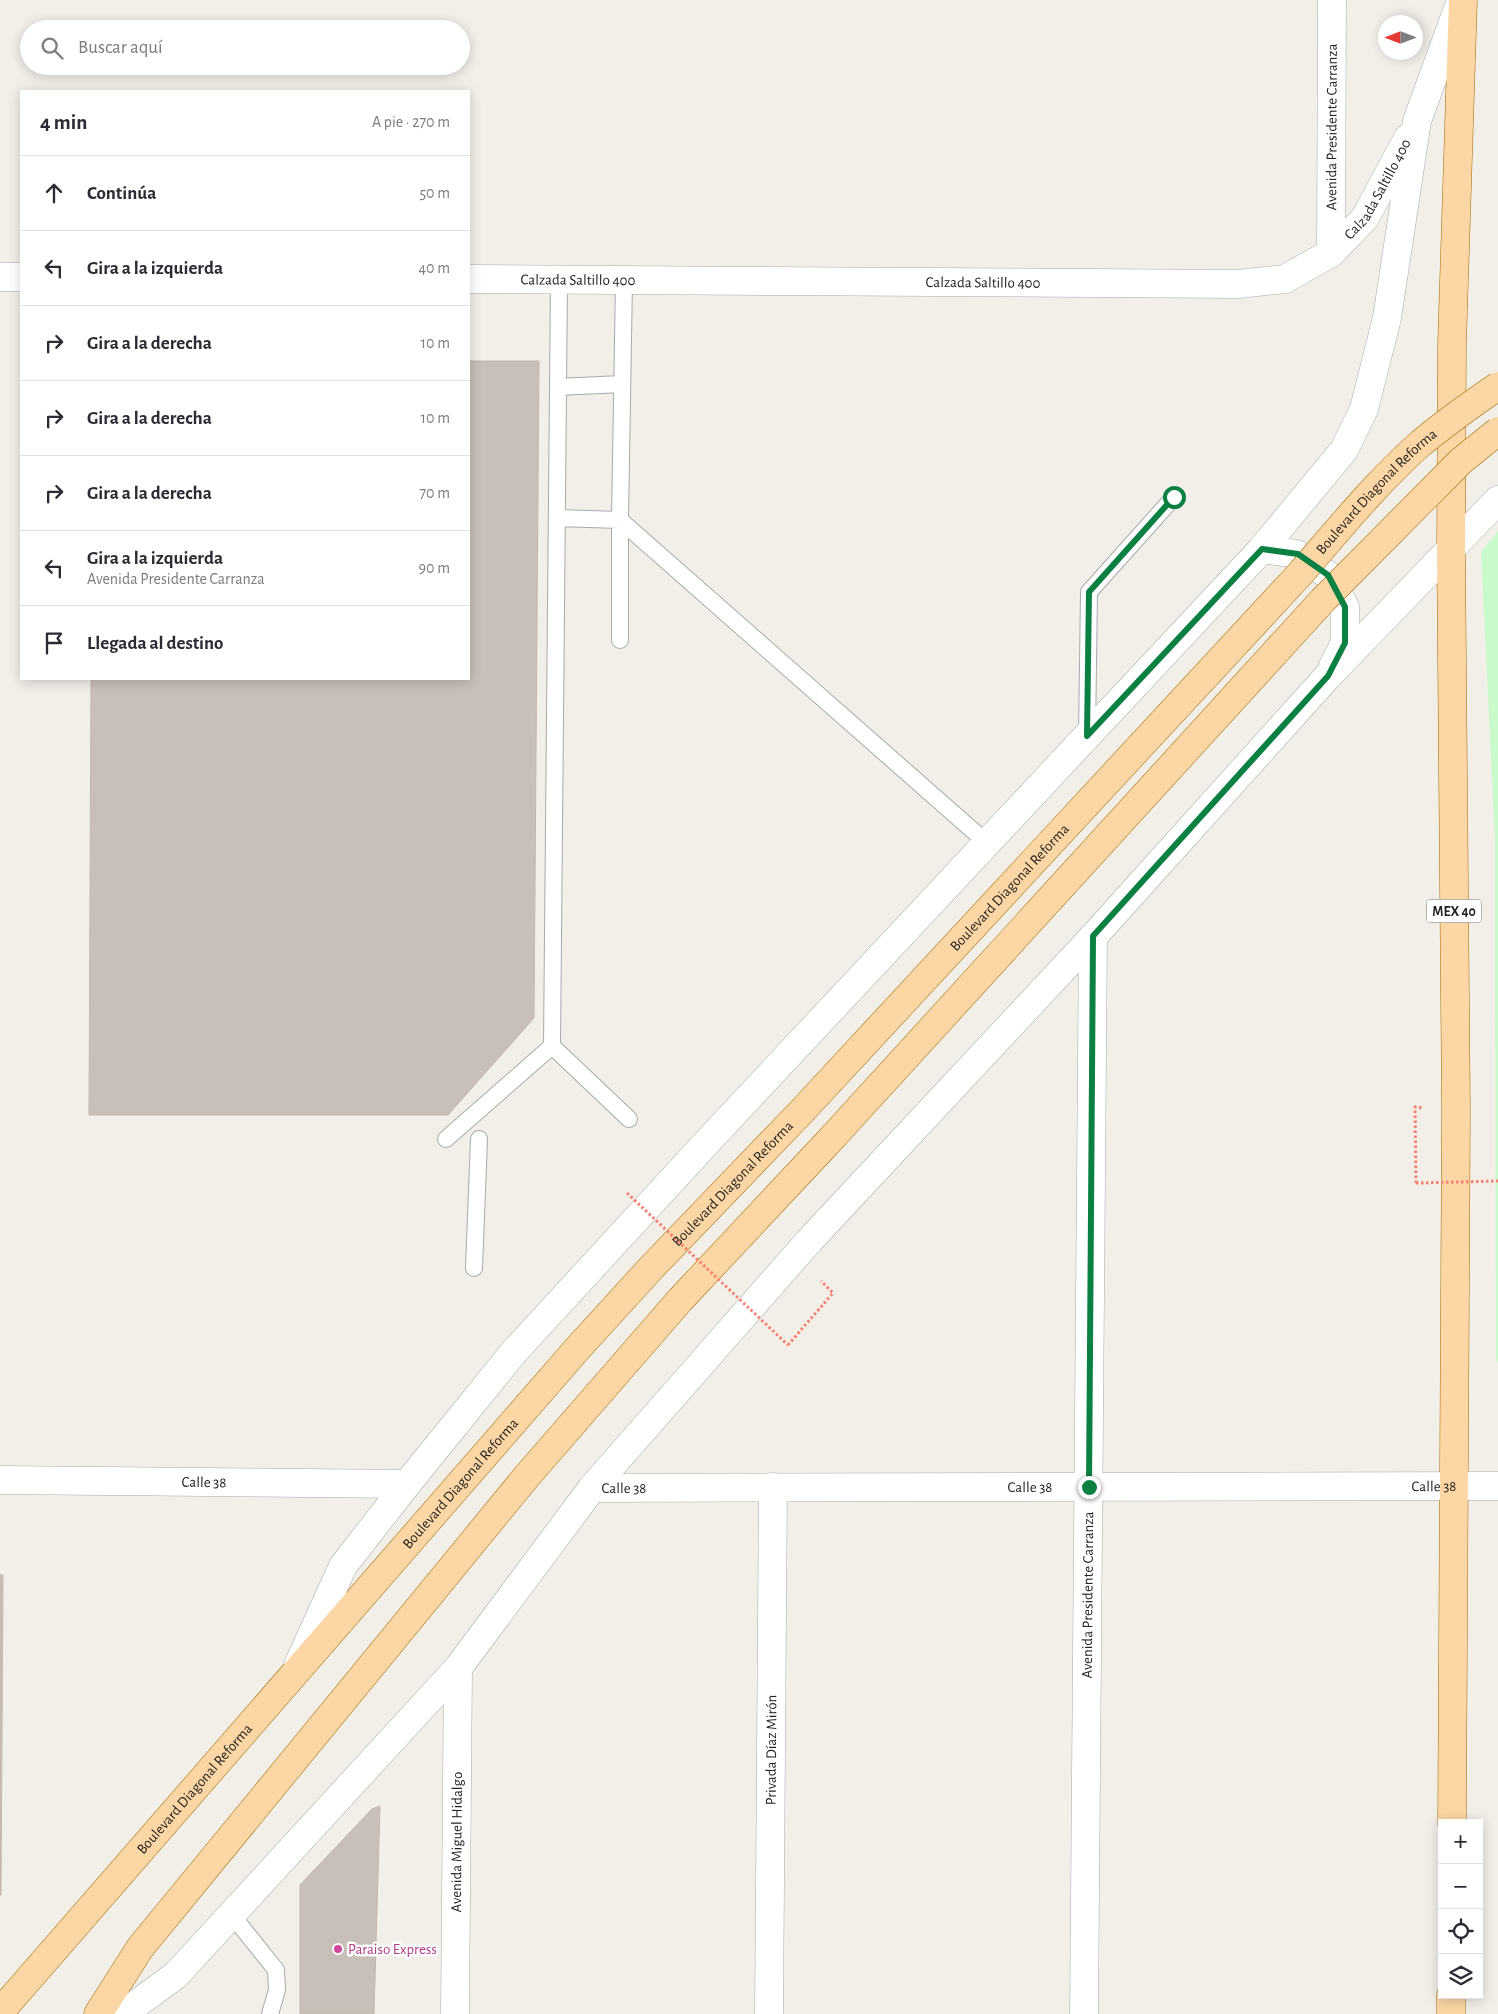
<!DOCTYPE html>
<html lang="es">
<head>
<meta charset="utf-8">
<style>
	:root { --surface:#fff; --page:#f2f2f3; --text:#2b2b33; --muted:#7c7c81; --line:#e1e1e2 }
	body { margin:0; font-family:"Alegreya Sans",sans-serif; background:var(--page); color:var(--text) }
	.controls { position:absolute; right:15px; bottom:15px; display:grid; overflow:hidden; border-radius:0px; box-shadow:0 2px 12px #0003 }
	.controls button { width:45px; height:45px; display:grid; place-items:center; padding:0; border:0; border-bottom:1px solid var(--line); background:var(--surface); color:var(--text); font:25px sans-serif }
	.compass { position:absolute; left:1378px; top:15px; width:45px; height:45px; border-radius:50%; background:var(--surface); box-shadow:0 2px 12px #0003; rotate:270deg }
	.stop { position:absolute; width:15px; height:15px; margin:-11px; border:4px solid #0b8043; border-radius:50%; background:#fff }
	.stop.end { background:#0b8043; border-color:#fff; box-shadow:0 1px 5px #0008 }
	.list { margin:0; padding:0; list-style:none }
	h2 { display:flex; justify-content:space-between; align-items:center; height:65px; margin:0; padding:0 20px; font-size:21px }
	h2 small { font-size:16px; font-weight:400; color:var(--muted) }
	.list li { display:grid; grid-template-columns:32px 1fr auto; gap:15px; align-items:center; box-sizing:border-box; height:75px; padding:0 20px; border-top:1px solid var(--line) }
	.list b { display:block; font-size:19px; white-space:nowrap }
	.list p { margin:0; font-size:16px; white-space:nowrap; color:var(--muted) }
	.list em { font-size:16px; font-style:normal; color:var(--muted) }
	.icon { flex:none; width:28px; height:28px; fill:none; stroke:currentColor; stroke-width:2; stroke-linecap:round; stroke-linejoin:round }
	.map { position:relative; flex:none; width:1498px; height:2014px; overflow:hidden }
	.search { position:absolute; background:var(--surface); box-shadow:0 2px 12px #0003; left:20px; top:20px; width:450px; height:55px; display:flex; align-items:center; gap:12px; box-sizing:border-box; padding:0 18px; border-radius:28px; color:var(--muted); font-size:19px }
	.panel { position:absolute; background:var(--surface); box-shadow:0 2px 12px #0003; left:20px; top:90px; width:450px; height:590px; border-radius:0px }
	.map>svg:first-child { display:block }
	.park { fill:#c8facc }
	.building { fill:#c7bfb8; stroke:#c4b6ab }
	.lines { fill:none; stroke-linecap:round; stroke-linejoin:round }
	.service-casing { stroke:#a9a9a9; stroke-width:18 }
	.minor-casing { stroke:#a9a9a9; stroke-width:29 }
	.tertiary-casing { stroke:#a9a9a9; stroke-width:29 }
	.primary-casing { stroke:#a06b00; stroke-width:29 }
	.path { stroke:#fa8072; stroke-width:3; stroke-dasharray:2.5 2.5; stroke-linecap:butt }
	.service { stroke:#fff; stroke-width:16 }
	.minor { stroke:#fff; stroke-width:28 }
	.tertiary { stroke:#fff; stroke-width:28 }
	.primary { stroke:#fcd6a4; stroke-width:28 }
	.primary-bridge-casing { stroke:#a06b00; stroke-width:29; stroke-linecap:butt }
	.path-bridge { stroke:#fa8072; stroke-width:3; stroke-dasharray:2.5 2.5; stroke-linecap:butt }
	.primary-bridge { stroke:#fcd6a4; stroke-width:28 }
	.route { stroke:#0b8043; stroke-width:6 }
	.hotel-dot { fill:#d1479c; stroke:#fff; stroke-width:2 }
	.labels { text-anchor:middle; stroke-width:5; stroke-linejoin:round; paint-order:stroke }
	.shield { fill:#fff; stroke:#646464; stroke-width:1 }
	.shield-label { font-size:14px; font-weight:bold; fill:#222 }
	.street-label { font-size:15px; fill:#222; stroke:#fff }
	.hotel-label { font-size:15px; fill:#b23c85; stroke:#fff; text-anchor:start }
</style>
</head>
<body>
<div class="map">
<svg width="1498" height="2014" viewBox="0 0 1498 2014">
	<rect width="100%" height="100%" fill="#f2efe9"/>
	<path class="park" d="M1498,531V1364L1496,1357L1495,839L1481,552Z"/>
	<path class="building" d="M469,361H539L534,1018L448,1115H89L91,679H469Z
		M0,1575H3L1,1895H0Z
		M380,1806L374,2014H300V1885L372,1809Z"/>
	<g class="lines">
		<g class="service-casing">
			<path id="service" d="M624,280L620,520L987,843
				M558,387L622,384
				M557,518L620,520V640
				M1087,736L1089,592L1174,497
				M552,1046L629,1119
				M446,1139L552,1046L559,280
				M474,1268L479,1139
				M232,1915L276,1970L277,1990L270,2014"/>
		</g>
		<g class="minor-casing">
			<g id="minor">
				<path id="s1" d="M1331,253L1332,0"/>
				<path id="s2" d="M0,1480L407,1484"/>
				<path id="s3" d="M592,1488L1498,1486"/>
				<path id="s4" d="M455,2014L458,1668"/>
				<path id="s5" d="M769,2014L773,1487"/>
				<path id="s6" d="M1084,2014L1093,937"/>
			</g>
		</g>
		<g class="tertiary-casing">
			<g id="tertiary">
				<path d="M0,277H21"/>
				<path id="s7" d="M469,279L1238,284L1285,279L1331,253L1365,218L1408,138"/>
				<path d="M1262,549L1297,554L1328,575L1345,607V643L1333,666"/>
				<path d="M298,1665L343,1566L407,1484L513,1353L709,1140L1262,549L1344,450L1364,409L1387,318L1417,121L1461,0"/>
				<path d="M123,2014L176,1975L458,1668L592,1488L809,1241L1093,937L1328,676L1498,500"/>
			</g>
		</g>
		<g class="primary-casing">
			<g id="primary">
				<path d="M1452,1823L1456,1110L1451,548L1452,344L1463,0"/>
				<path id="s8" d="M0,2012L578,1348L651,1268L802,1111"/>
				<path d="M98,2014L140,1948L527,1476L680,1300L831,1139"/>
				<path d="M1451,2014V1995"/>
			</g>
		</g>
		<path class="path" d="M1416,1183L1415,1107L1423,1108
			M788,1345L833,1293L821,1281"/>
		<use href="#service" class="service"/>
		<use href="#minor" class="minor"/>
		<use href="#tertiary" class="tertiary"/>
		<use href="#primary" class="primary"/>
		<g class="primary-bridge-casing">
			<g id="primary-bridge">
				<path id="s9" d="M802,1111L1299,575C1338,530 1376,483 1421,443C1445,423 1472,404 1498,386"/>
				<path d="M831,1139L1323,600L1461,461L1498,431"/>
			</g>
		</g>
		<path class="path-bridge" d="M1416,1183L1498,1181
			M627,1193L788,1345"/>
		<use href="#primary-bridge" class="primary-bridge"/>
	</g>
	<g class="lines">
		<path class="route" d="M1089,1487L1093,936L1328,676L1345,643V607L1328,575L1298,554L1262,549L1087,736L1089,592L1174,497"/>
	</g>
	<circle class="hotel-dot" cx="338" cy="1949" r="5"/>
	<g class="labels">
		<rect class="shield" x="1426.5" y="899.5" width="55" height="23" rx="4"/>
		<g class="shield-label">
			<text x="1454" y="916">MEX 40</text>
		</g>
		<g class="street-label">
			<text dy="5" stroke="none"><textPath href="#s1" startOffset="126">Avenida Presidente Carranza</textPath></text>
			<text dy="5" stroke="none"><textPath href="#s7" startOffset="949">Calzada Saltillo 400</textPath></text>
			<text dy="5" stroke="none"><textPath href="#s7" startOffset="109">Calzada Saltillo 400</textPath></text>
			<text dy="5" stroke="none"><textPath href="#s7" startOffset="514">Calzada Saltillo 400</textPath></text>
			<text dy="5" stroke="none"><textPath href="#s9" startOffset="845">Boulevard Diagonal Reforma</textPath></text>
			<text dy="5" stroke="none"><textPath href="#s9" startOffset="305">Boulevard Diagonal Reforma</textPath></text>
			<text dy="5" stroke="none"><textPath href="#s8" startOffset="1106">Boulevard Diagonal Reforma</textPath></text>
			<text dy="5" stroke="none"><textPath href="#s2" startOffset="204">Calle 38</textPath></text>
			<text dy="5" stroke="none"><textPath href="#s8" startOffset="701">Boulevard Diagonal Reforma</textPath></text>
			<text dy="5" stroke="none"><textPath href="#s3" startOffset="438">Calle 38</textPath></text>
			<text dy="5" stroke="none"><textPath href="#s3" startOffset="842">Calle 38</textPath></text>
			<text dy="5" stroke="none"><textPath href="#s3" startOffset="32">Calle 38</textPath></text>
			<text dy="5" stroke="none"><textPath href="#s6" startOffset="419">Avenida Presidente Carranza</textPath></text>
			<text dy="5" stroke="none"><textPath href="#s5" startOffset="264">Privada Díaz Mirón</textPath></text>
			<text dy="5" stroke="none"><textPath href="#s8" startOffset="296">Boulevard Diagonal Reforma</textPath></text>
			<text dy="5" stroke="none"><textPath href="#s4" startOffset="172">Avenida Miguel Hidalgo</textPath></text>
		</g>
		<g class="hotel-label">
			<text x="348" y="1954">Paraiso Express</text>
		</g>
	</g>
</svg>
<div class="controls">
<button>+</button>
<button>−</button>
<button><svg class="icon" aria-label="locate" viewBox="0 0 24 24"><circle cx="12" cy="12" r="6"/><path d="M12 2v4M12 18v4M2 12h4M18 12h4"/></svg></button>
<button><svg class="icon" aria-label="layers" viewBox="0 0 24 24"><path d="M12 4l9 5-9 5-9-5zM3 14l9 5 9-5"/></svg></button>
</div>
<svg class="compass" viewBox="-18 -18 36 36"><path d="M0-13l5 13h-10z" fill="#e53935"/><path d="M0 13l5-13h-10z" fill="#7c7c81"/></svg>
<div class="stop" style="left:1174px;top:497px"></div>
<div class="stop end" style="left:1089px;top:1487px"></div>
<div class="search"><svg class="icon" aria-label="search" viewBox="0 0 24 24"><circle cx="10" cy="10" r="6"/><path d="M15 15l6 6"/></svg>Buscar aquí</div>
<section class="panel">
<h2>4 min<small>A pie · 270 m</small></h2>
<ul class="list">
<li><svg class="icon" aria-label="ahead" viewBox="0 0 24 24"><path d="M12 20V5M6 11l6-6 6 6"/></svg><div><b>Continúa</b></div><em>50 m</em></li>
<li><svg class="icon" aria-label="left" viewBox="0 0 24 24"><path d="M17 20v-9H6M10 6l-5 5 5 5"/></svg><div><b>Gira a la izquierda</b></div><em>40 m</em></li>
<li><svg class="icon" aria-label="right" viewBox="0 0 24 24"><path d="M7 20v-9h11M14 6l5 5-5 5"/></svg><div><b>Gira a la derecha</b></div><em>10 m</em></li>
<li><svg class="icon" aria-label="right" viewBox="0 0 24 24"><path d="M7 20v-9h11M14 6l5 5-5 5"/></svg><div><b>Gira a la derecha</b></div><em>10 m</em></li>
<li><svg class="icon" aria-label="right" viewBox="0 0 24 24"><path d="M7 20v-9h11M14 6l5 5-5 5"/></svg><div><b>Gira a la derecha</b></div><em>70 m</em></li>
<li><svg class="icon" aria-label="left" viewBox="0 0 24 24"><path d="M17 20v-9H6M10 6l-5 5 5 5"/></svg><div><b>Gira a la izquierda</b><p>Avenida Presidente Carranza</p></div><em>90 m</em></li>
<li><svg class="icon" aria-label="arrive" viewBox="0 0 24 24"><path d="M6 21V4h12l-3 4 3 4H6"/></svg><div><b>Llegada al destino</b></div></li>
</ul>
</section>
</div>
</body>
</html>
